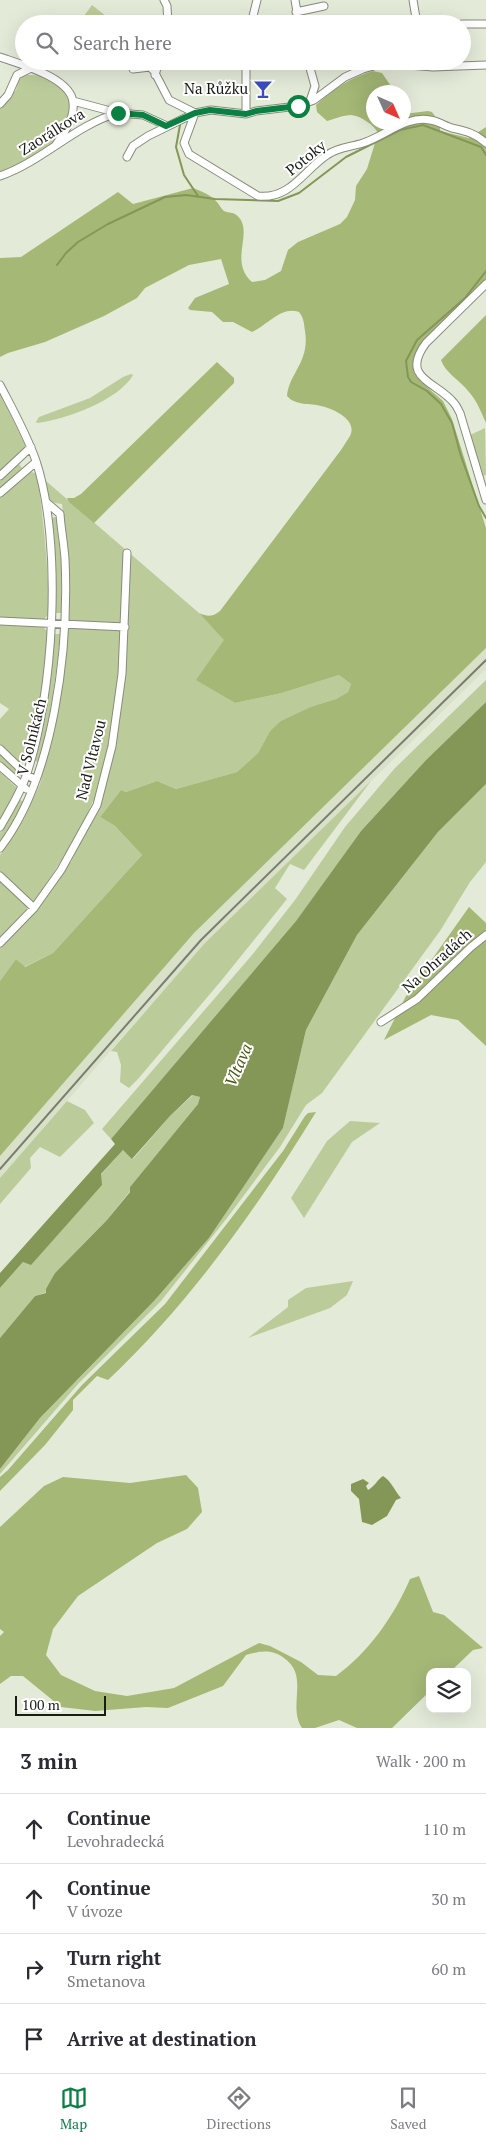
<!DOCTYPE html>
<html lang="en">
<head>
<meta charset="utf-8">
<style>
	:root { --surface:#fff; --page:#f7f7f7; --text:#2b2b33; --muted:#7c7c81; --line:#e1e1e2; --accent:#0b8043 }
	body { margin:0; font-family:"PT Serif",serif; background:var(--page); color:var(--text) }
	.controls { position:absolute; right:15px; bottom:15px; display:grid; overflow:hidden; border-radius:10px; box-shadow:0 5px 20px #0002 }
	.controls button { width:45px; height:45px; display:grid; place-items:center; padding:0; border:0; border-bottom:1px solid var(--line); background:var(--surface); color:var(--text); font:25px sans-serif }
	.compass { position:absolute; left:366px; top:85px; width:45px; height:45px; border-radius:50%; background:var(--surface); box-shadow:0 5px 20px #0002; rotate:135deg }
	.scale { position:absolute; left:15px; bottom:12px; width:91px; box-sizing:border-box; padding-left:5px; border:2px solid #191b15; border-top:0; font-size:14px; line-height:18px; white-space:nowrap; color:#191b15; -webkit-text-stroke:4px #fff; paint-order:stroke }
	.stop { position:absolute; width:15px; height:15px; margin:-11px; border:4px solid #0b8043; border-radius:50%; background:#fff }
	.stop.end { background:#0b8043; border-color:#fff; box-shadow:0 1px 5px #0008 }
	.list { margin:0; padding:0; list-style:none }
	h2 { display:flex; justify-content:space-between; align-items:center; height:65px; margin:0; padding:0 20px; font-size:21px }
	h2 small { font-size:16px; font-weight:400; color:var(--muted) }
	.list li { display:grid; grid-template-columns:32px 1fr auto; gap:15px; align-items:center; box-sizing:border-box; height:70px; padding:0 20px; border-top:1px solid var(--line) }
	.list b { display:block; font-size:19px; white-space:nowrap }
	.list p { margin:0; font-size:16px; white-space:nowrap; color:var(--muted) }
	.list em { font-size:16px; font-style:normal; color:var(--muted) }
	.icon { flex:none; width:28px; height:28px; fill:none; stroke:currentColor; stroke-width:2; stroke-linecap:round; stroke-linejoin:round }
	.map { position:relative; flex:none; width:486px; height:1728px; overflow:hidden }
	.search { position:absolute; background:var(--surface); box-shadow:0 5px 20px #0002; left:15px; right:15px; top:15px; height:55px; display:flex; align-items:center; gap:12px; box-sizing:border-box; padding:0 18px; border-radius:28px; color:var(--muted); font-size:19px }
	.sheet { height:345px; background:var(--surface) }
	nav { display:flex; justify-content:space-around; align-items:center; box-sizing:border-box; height:70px; border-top:1px solid var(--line); background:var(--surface); font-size:14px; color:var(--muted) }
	nav a { display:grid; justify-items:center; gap:2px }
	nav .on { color:var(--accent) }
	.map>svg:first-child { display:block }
	.built { fill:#d9e1c8 }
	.green { fill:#bccb9a }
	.forest { fill:#a5b876 }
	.water { fill:#859756 }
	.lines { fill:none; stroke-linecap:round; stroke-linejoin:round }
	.stream { stroke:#859756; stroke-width:2 }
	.minor-casing { stroke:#868b7b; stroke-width:9 }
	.minor { stroke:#fff; stroke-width:7 }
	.rail { stroke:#7a7e72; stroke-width:2 }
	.route { stroke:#0b8043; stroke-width:6 }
	.labels { text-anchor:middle; stroke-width:4; stroke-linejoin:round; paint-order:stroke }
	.poi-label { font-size:15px; fill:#191b15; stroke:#fff; text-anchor:end }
	.street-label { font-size:15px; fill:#191b15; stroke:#fff }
	.water-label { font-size:16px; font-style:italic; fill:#47570c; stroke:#fff }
</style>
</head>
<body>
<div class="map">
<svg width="486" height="1728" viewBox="0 0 486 1728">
	<rect width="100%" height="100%" fill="#e4ead8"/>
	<path class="built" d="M486,648V669L247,902L139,1018L0,1178V1156L194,933Z"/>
	<path class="green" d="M92,5L116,24H78Z
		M20,75C28,75 39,74 46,78C79,93 76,124 51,145C37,157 17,166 0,173V108L16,90Z
		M131,374L133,375C119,400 65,420 37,423L36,422L39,417L90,398L123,377Z
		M0,393L25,445V448L0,471Z
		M485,428L486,475L479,477L468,436Z
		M19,464L22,468L0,488V481Z
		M32,472L37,474C44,521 48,567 49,614L43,620L0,618V497L27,473Z
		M46,481L199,613L225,640L197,680L235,703L282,693L339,675L351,684L348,692L336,699L313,706L270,731L258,753L237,772L176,789L157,781L126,792L121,790L100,817L115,826L142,855L53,953L24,967L16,959L0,981V946L67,864L71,862L102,795L93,801L77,836L37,898L0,937V855L24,819L40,784L55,724L62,687L66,648V541L62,504L49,502Z
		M56,517L61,560V613H55V561L51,518Z
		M0,625L43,627L48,632L41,700L27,762C16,767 7,753 0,746V719L9,709L0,703Z
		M54,634H60C56,678 50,720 39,762L34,761L50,683Z
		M486,680V702L426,760L361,831L296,921L111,1139L102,1129L252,955L295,900L345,827L395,768Z
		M0,754L18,771L14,775L0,762Z
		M0,772L16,787V792L0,820Z
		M371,781L304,870L290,864L275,888L287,899L221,981L138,1079L129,1088L120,1082L121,1065L117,1052L111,1051L205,943Z
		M486,784V862L470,882L440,931L322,1093L306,1105L280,1147L227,1218L161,1301L78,1384L0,1474V1469L40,1418L154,1301L209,1238L283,1128L306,1030L357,935L438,832Z
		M20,800L25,802L0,843V833Z
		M193,1095L200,1097L198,1104L130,1187V1191L107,1220L55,1273L47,1292L35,1296L0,1338V1288L123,1150L133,1159L170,1116Z
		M67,1101L85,1110L94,1123L60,1157L40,1147L30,1158L31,1168L0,1204V1178Z
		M350,1121L380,1123L352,1142L304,1218L291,1198L327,1141Z
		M353,1281L347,1295L330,1308L248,1338L288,1307V1300L306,1288Z"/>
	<path class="forest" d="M373,71L382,73L395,92H374V122H404V114L428,111L432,112L440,123V131L469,138L486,127V280L415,358L413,366L421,382L443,401L452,419L486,528V648L194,933L0,1156V981L16,959L25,967L53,953L142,855L115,826L100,817L121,790L126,792L157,781L176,789L237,772L258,753L270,731L281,721L313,706L336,699L348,692L351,684L339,675L282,693L235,703L196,680L224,640L199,613C208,617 212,617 220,611L341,450C344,445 347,441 350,436C358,420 334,409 321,406C310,403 296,406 287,396C289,373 310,362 305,331C304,324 304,318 299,312C281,306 268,325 252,332L233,322H223L212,312L190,310L188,308L195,298L229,284L221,259L189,265L145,288L137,298L104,316L45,342L8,353L0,357V258L21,257L118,192L133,204L193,188C201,191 211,195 217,202C219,204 221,209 224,211C227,213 232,212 235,214C257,229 227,260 252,282L265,280L281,271L288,250L298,242L340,224L347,217L355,200L356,186L367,169L378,133C374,125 361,116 351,115C344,115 334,119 327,121L317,112L316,105C334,89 349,78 373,71Z
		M486,315V423C481,412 477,401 469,392C460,380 446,374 441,360Z
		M217,362L234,378V383L94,523L69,502L67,498H74L81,494Z
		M469,907L486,923V1046L458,1020L431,1015L384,1040L406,996Z
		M316,1112C257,1208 190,1303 108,1380L97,1376L73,1400V1410L45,1445L0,1491V1477L8,1470L82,1385L165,1304L283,1151L305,1116L308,1113Z
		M186,1475L198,1488L202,1512L187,1529L157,1543L78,1596L53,1629L46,1655L61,1675L95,1691L127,1696L174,1688L259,1643L270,1646L301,1662L318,1675L336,1676C369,1652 394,1616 410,1579L419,1576L433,1612L444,1615L483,1648L473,1650L450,1672H430V1691L392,1728H357L339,1720L315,1728H302C287,1706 310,1676 284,1658C272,1649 260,1651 246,1655L223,1686L168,1708L146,1707L95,1711L61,1707L23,1676H11L0,1684V1636L4,1632L0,1629V1527L44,1486L63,1477L130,1483Z"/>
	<path class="water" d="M486,702V784L438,832L357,935L306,1030L283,1128L209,1238L154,1301L40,1418L0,1469V1338L35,1296L46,1293V1289L55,1273L107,1220L130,1192V1187L198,1104L200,1097L192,1095L170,1116L132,1159L123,1150L101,1174L102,1185L31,1265L23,1262L0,1288V1273L115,1144L111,1139L296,921L361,831L426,760Z
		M383,1476C392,1482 394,1490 401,1498L396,1500L387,1516L372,1525L362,1522L359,1499L351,1491V1484L363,1479L369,1483L366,1486L368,1490C376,1485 377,1480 383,1476Z"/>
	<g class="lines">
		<path class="stream" d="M180,125L176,147L184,175L198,196
			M57,265L66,253L78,242L108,224L165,197L186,195L215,199L278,201L299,193L346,157L400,130L423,125L481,147L486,155
			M486,518L479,506L461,456L452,423L441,404L427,391L411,382L408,377L406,361L417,340L465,298L486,271"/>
		<g class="minor-casing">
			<path id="minor" d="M164,0L167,6L168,24
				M295,0L299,24
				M413,0L417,24
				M296,12L324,6
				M251,24L257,0
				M462,24H486
				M0,57C20,64 72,78 73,103C75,119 63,134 55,146
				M308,61L315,86L310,101
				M133,69L150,67L154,71L169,100L195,113
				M155,75L159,61
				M73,101L118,113L143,115L167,126
				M0,104L8,95L17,75L31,68
				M195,113L184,143L189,154L258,196C290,200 304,170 327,155C338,147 351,147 363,143C385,136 407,115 430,120C438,121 445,126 452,128C465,131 475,133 486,143
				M246,114V61
				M127,157L133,146L148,136L195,113L211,110L246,114L256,111L298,106L314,100L345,77L363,69L384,63L433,67L486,65
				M0,176C43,161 75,125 118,113
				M486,284L426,343C399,379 438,382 454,403C457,406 458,410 460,413L486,500
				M0,385C13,410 27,435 36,461C63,543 54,695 26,776C20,794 9,811 0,827
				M0,476L31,447
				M0,493L36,462
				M0,621L125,627
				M0,749L27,775L36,780
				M0,766L26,789
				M0,848C55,777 69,647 65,559C64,544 61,529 60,514L46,502
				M0,876L34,908
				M0,943L34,908L61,870L97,805L112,746L122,674L127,553
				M381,1022L417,999L471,947L486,935"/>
		</g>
		<use href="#minor" class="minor"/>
		<path class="rail" d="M0,1169L201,940L486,660"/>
	</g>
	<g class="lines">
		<path class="route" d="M118,113L143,115L166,126L195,113L210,110L246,114L256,111L298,106"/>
	</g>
	<defs>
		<g id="bar-bare" transform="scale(1.5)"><path d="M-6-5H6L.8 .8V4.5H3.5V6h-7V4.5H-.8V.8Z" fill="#3b4cbf" stroke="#fff" stroke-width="2.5" paint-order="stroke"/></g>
	</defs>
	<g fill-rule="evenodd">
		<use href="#bar-bare" x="263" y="89"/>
	</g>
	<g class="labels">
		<g class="poi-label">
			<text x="248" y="94">Na Růžku</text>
		</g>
		<g class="street-label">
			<text transform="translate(52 132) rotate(-32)" y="5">Zaorálkova</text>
			<text transform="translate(306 158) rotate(-39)" y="5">Potoky</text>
			<text transform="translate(32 737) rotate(-76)" y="5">V Solníkách</text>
			<text transform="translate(91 760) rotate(-76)" y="5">Nad Vltavou</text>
			<text transform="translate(437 961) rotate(-42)" y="5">Na Ohradách</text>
		</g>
		<g class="water-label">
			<text transform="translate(238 1065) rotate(-66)" y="6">Vltava</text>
		</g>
	</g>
</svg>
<div class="controls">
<button><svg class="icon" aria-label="layers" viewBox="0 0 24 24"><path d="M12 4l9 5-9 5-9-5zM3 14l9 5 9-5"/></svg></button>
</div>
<svg class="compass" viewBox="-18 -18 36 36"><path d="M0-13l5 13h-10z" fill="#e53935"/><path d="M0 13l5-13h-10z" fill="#7c7c81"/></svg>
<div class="scale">100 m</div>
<div class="stop" style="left:298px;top:106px"></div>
<div class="stop end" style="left:118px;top:113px"></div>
<div class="search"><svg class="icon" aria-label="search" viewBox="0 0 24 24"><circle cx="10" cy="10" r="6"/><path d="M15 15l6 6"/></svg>Search here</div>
</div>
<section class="sheet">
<h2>3 min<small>Walk · 200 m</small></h2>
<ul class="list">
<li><svg class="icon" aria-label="ahead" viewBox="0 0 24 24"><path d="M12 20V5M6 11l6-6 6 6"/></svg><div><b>Continue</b><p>Levohradecká</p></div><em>110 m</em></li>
<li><svg class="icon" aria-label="ahead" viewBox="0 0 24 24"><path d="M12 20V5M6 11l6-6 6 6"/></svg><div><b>Continue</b><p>V úvoze</p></div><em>30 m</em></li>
<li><svg class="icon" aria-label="right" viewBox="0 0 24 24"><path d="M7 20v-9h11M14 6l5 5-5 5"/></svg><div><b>Turn right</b><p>Smetanova</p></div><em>60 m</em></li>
<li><svg class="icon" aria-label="arrive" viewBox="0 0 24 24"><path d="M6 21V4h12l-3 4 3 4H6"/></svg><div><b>Arrive at destination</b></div></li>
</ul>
</section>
<nav>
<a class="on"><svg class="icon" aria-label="map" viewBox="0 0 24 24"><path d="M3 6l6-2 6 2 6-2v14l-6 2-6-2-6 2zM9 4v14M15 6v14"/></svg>Map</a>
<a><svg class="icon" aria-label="directions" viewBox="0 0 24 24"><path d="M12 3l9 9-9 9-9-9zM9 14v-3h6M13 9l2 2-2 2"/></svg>Directions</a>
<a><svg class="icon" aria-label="saved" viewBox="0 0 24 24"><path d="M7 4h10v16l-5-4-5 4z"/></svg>Saved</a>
</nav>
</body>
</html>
